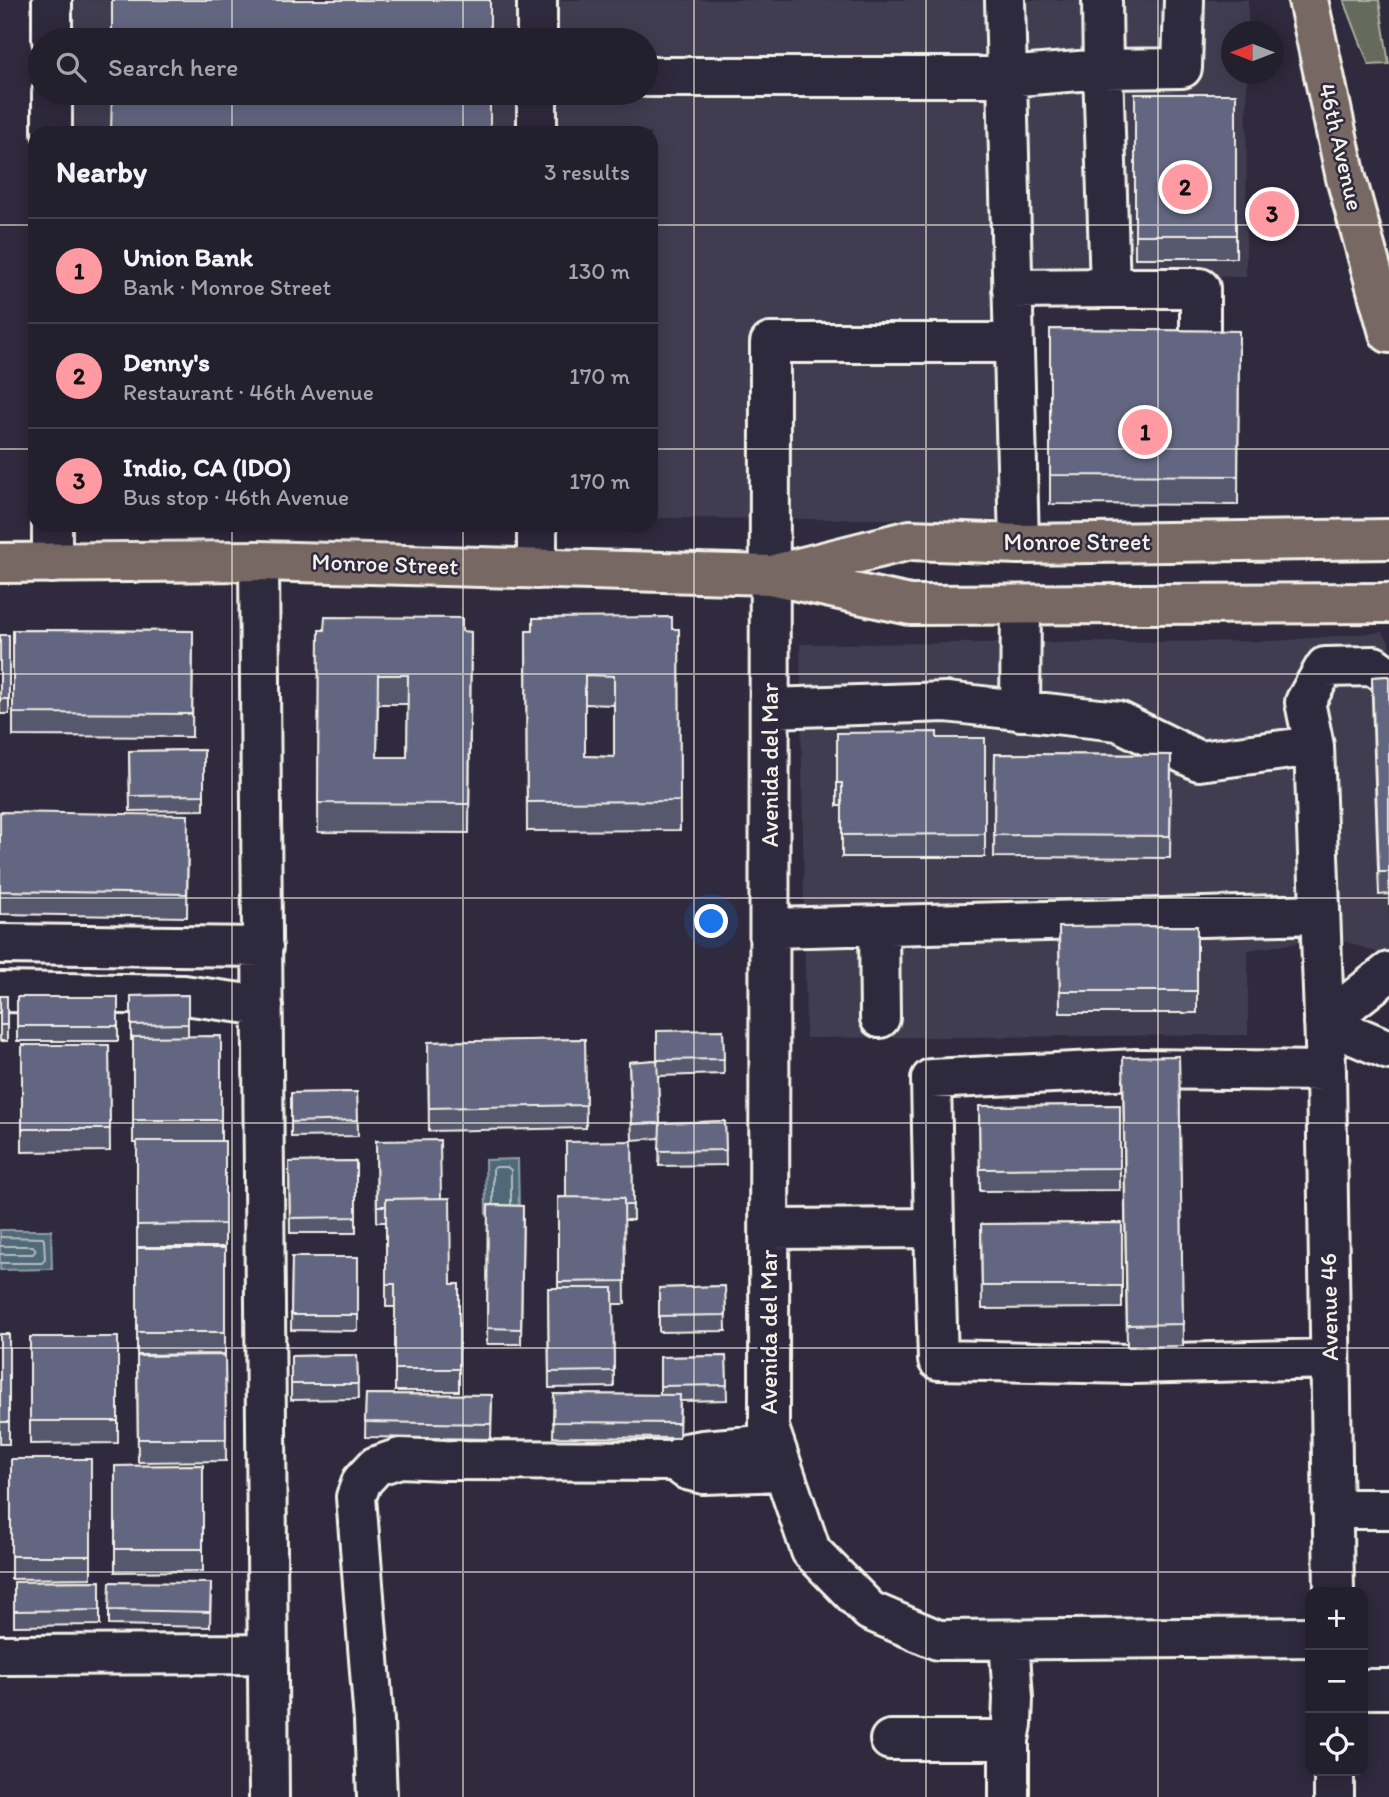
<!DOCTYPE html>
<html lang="en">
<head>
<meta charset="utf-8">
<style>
	:root { --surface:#23202e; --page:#2f2d3a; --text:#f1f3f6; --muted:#a3a3aa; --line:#403e4a; --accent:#ff9aa2 }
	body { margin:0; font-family:Itim,sans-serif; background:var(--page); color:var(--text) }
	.controls { position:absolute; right:21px; bottom:21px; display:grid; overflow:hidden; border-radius:14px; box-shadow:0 4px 18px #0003 }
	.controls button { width:63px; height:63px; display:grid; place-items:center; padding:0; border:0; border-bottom:2px solid var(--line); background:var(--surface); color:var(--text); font:35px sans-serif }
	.compass { position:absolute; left:1221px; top:21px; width:63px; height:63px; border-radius:50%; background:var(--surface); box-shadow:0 4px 18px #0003; rotate:270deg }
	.you { position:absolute; left:712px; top:922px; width:24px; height:24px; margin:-18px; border:5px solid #fff; border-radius:50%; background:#1a73e8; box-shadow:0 0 0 10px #1a73e833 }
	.badge { display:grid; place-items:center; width:46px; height:46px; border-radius:50%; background:var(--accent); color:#111; font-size:23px; font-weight:700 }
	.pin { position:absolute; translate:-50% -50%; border:4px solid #fff; box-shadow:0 2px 7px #0006 }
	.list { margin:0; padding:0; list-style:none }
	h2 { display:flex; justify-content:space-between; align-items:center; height:91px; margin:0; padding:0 28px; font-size:30px }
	h2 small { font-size:23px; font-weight:400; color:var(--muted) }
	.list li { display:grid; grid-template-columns:46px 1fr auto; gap:21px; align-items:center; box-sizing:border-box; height:105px; padding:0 28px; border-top:2px solid var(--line) }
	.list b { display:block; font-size:26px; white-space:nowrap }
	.list p { margin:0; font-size:23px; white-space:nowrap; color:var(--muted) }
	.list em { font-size:23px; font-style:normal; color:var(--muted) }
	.icon { flex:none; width:38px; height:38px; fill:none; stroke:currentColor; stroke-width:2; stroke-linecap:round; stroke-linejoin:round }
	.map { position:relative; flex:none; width:1389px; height:1797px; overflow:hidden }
	.search { position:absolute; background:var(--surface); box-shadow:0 4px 18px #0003; left:28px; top:28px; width:630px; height:77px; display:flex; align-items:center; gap:18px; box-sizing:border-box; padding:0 24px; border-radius:38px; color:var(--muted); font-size:26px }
	.panel { position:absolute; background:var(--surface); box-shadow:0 4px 18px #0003; left:28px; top:126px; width:630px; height:406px; border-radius:21px }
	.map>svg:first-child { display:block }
	.built { fill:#3f3c51 }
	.green { fill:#656b5d; stroke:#acaea2; stroke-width:2 }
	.water { fill:#506979; stroke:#929fa5; stroke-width:2 }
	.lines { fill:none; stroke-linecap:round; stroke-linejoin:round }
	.shore { stroke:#b2bbbc; stroke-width:2 }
	.minor-casing { stroke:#f4f1e8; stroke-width:44 }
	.major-casing { stroke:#f4f1e8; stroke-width:44 }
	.minor { stroke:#2f2a3d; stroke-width:38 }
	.major { stroke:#776864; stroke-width:38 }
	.wall { fill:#56586e; stroke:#f4f1e8; stroke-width:2; fill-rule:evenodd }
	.building { fill:#646680; stroke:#f4f1e8; stroke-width:2; fill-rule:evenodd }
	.grid { fill:none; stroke:#f4f1e8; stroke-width:2; stroke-opacity:0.55 }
	.labels { text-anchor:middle; stroke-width:5; stroke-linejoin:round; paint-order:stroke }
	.street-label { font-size:24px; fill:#f4f1e8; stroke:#2f2a3d }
</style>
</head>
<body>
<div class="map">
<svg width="1389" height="1797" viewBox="0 0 1389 1797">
	<rect width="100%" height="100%" fill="#2f2a3d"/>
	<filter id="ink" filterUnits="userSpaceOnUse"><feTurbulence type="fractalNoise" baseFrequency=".0143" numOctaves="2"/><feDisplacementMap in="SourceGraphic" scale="14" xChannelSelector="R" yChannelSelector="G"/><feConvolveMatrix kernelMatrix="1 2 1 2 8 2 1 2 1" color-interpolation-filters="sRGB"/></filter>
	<g filter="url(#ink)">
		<path class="built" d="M63,0H1248V31L1232,32V74H1247L1246,277L997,273L998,520L651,518V133H64V93H646V40H64Z
			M1382,632L1389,641V970L1384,955L1335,938L1248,950V1035L806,1038L800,644L1275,641Z"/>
		<path class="green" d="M1344,0H1379L1389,64L1369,65Z"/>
		<path class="water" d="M518,1159L519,1213L486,1214L485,1160Z
			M0,1230H51L52,1269L0,1270Z"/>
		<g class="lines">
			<path class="shore" d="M493,1204V1169L496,1167H507L511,1170V1204
				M0,1237L43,1238L44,1240L45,1259L42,1263H0
				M0,1246H33L36,1250L33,1254H0"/>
			<g class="minor-casing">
				<path id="minor" d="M52,0V40
					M537,0V40
					M1005,0L1019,544
					M646,77H1007L1103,69L1102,0
					M52,93V133
					M537,93V133
					M1110,288H1200V334
					M1012,289L1110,288L1103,69L1182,68L1184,0
					M1013,343H770L769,1428L811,1551L870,1611L938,1640L1310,1637
					M52,525V563
					M537,525V569
					M259,561L269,1797
					M770,708L946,702L1118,721L1199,761L1314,746L1326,1071L1334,1592
					M1020,711L1021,605
					M1314,746L1305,702L1325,667L1374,666L1389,677
					M879,925L880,1018
					M770,928L1320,914
					M0,944L263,947
					M0,992L184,995L263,1006
					M1324,1023L1389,972
					M1324,1023L1389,1050
					M934,1228L938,1360L1133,1364L1330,1359
					M770,1229L934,1228L931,1079L1136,1069L1326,1071
					M774,1444L703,1450L686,1453L675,1461L687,1470L704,1474L783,1471
					M1332,1509H1389
					M0,1655L268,1654
					M1363,1689H1389
					M890,1740H1009
					M1334,1771V1797
					M377,1797L374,1721L356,1497L362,1481L376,1466L400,1458L445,1460L675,1461
					M1009,1797V1740L1012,1724L1013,1698L1009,1640"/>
			</g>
			<g class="major-casing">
				<path id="major" d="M1308,0L1346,178L1389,333
					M0,563L259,561L770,575L910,605L1389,603
					M779,573L910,540L1019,544L1389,539"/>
			</g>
			<use href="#minor" class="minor"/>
			<use href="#major" class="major"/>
		</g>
		<path class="wall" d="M1135,94H1236V258H1135Z
			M1050,329L1239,331L1238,505L1050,504Z
			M679,629L680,830L527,831L526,631ZM585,704L614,705V757L585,756Z
			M13,630L193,631L192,737L13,736Z
			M319,630L471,632L469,833L318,832ZM378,704H408L407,757H377Z
			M0,635H9V714H0Z
			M1389,676V905V894L1379,895L1372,699V677Z
			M837,733L937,738H985V857H842V806H837Z
			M204,750V810L130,811L129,751Z
			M995,754L1171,755L1170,858L994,857Z
			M0,812L188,838L187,917L0,914Z
			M1197,926V1013H1060L1059,927Z
			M188,995V1037L221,1036V1141H225V1247H137V1143H133V1040H131V996Z
			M0,996H7V1041H0Z
			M17,997H118V1041H17Z
			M723,1030L724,1074L658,1076L660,1124L725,1121L726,1165L659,1166L660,1138L632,1140L629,1062L657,1060Z
			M585,1039L586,1128L429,1131L428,1042Z
			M22,1045H109L110,1151L22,1152Z
			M1179,1056L1183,1346L1127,1347L1123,1079Z
			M357,1092L358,1136L291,1137V1093Z
			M1120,1105V1190L980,1191L979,1106Z
			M376,1141L441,1198L451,1284H459V1391H395V1307H386V1222H377Z
			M632,1141L633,1220H624L625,1304H613L614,1387L549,1388L548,1288H558V1197H566Z
			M356,1161V1233H290L289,1162Z
			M488,1205L523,1206L521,1344H487Z
			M1122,1223V1308L982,1309L981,1224Z
			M137,1248H225V1354L137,1355Z
			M292,1257H358V1331L291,1330Z
			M725,1286L726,1331L659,1332V1288Z
			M0,1334H9V1444H0Z
			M30,1337H118V1443L30,1444Z
			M225,1355L226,1461L138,1462L137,1356Z
			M357,1355L358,1399L291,1400V1356Z
			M726,1356L727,1400L680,1401L679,1438L553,1437L554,1394L660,1395V1357Z
			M366,1394L492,1395L491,1439L365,1437Z
			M11,1459H91V1578L11,1579Z
			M203,1465V1571L115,1572V1466Z
			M100,1581V1625L14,1626V1582Z
			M211,1583L210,1627L109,1625V1610Z"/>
		<path class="building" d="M112,0H490V40H112Z
			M112,93H490V133H111Z
			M1135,94H1236V235H1135Z
			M1050,329L1239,331L1238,476L1050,475Z
			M325,617L462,618V631L471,632L469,804L318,803L319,630H324ZM378,675H408L407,757H377Z
			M672,617V629H679L680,801L527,802L526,631H533V618ZM585,675L614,676V757L585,756Z
			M13,630L193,631L192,714L13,713Z
			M0,635H9V699H0Z
			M1389,676V883V872H1379L1372,677Z
			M937,732V738H985V834L842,835V783H837V733Z
			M204,750V795L130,796L129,751Z
			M995,754L1171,755L1170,836L994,835Z
			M0,812L188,815L187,894L0,891Z
			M1197,926V991H1060L1059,927Z
			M188,995V1024L131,1025V996Z
			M0,996H7V1025H0Z
			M17,997H118V1026H17Z
			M723,1030L724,1059L657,1060V1031Z
			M221,1036V1120H133V1037Z
			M585,1039L586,1105L429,1108L428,1042Z
			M22,1045H109L110,1129H22Z
			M1179,1056L1183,1324L1127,1325L1123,1057Z
			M657,1060L660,1123L632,1124L629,1062Z
			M357,1092L358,1120L291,1122V1093Z
			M1120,1105V1168L980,1169L979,1106Z
			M725,1121L726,1150L659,1151L660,1123Z
			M440,1140L441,1198L386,1199V1206H377L376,1141Z
			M137,1141H225V1224L137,1225Z
			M632,1141L633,1205H624V1198L566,1197V1142Z
			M356,1161V1217L290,1218L289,1162Z
			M558,1197L624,1198L625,1281L558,1282Z
			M450,1198L451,1284H459V1369H395V1284H386V1199Z
			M488,1205L523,1206L521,1329L487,1328Z
			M1122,1223V1286H982L981,1224Z
			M137,1248H225V1332H137Z
			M292,1257H358V1315H291Z
			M725,1286L726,1315L659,1316V1288Z
			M548,1288H613L614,1371L549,1372Z
			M0,1334H9V1422H0Z
			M30,1337H118V1421H30Z
			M225,1355L226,1439H138L137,1356Z
			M357,1355L358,1384H291V1356Z
			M726,1356L727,1385L660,1386V1357Z
			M366,1394L492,1395L491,1424L365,1422Z
			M554,1394L680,1395L679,1423L553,1422Z
			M11,1459H91V1556H11Z
			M203,1465V1549H115V1466Z
			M100,1581V1610L14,1611V1582Z
			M110,1582L211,1583L210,1612L109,1610Z"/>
	</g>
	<path class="grid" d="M232,0V40M463,0V40M694,0V1797M926,0V1797M1158,0V1797M232,93V133M463,93V133M0,225H35M651,225H1389M0,449H35M651,449H1389M232,525V1797M463,525V1797M0,674H1389M0,898H1389M0,1123H1389M0,1348H1389M0,1572H1389"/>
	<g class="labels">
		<g class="street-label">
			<text transform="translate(1341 147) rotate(77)" y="8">46th Avenue</text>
			<text x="1077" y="550">Monroe Street</text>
			<text transform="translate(385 564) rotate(2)" y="8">Monroe Street</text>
			<text transform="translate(770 765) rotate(-90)" y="8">Avenida del Mar</text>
			<text transform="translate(1329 1307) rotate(-91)" y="8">Avenue 46</text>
			<text transform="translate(769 1332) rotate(-90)" y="8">Avenida del Mar</text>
		</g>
	</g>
</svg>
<div class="controls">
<button>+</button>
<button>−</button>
<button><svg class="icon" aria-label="locate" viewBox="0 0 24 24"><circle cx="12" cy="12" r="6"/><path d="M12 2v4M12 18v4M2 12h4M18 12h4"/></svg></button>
</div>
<svg class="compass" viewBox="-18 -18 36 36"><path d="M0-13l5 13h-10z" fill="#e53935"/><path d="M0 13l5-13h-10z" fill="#a3a3aa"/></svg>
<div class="you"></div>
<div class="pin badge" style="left:1145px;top:432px">1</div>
<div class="pin badge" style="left:1185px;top:187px">2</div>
<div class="pin badge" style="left:1272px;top:214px">3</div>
<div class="search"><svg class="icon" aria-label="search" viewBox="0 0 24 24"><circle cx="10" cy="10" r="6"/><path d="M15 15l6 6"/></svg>Search here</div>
<section class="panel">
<h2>Nearby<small>3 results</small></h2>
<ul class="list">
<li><span class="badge">1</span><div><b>Union Bank</b><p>Bank · Monroe Street</p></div><em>130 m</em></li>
<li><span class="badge">2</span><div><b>Denny's</b><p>Restaurant · 46th Avenue</p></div><em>170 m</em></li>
<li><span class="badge">3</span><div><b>Indio, CA (IDO)</b><p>Bus stop · 46th Avenue</p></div><em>170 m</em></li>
</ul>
</section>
</div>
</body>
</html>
